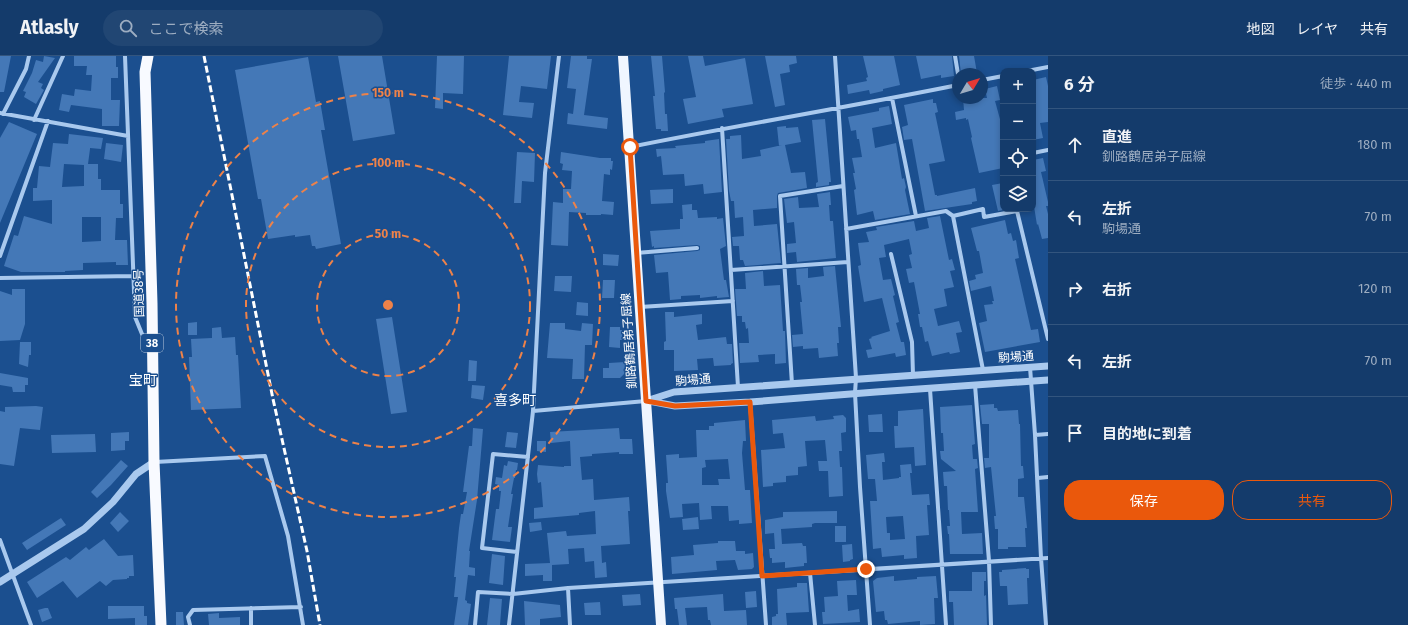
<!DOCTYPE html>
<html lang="ja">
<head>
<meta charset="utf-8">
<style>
	:root { --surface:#143b6b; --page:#214673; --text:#f1f3f6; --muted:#9dadc1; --line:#33557e; --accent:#ea580c }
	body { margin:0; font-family:"Fira Sans","Noto Sans JP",sans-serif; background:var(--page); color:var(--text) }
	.controls { position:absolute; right:12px; top:12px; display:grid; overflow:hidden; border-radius:8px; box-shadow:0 2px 6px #0003 }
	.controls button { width:36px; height:36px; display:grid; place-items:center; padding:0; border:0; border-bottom:1px solid var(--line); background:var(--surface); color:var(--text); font:20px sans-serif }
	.compass { position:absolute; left:952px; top:12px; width:36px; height:36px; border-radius:50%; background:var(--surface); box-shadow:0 2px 6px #0003; rotate:52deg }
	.stop { position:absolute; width:12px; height:12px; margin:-9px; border:3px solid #ea580c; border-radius:50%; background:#fff }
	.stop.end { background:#ea580c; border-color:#fff; box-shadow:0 1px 4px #0008 }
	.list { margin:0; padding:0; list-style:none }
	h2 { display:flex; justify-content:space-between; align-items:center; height:52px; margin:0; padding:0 16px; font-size:17px }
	h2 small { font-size:13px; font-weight:400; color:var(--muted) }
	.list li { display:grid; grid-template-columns:26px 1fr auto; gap:12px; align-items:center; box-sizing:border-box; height:72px; padding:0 16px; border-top:1px solid var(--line) }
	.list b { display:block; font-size:15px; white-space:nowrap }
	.list p { margin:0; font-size:13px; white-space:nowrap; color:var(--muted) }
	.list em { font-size:13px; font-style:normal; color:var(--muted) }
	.actions { display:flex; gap:8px; padding:12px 16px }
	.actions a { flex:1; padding:9px 0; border:1px solid var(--accent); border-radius:16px; text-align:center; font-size:14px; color:var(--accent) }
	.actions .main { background:var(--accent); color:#fff }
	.icon { flex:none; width:22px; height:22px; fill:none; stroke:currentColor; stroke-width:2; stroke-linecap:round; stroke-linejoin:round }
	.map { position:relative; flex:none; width:1048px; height:569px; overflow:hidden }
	header { display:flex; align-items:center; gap:24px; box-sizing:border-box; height:56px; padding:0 20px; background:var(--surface); border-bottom:1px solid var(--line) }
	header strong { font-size:19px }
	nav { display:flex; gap:22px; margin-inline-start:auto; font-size:14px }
	.search { width:280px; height:36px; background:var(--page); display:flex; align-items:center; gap:10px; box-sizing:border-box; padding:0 14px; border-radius:22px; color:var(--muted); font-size:15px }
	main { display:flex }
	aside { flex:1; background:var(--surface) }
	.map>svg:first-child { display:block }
	.building { fill:#4478b7; fill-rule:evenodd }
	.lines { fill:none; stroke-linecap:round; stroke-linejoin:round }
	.minor { stroke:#a9c9ee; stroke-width:4 }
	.tertiary { stroke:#a9c9ee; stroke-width:7 }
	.primary { stroke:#f0f6ff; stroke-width:10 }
	.trunk { stroke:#f8faff; stroke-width:11 }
	.rail { stroke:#fff; stroke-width:3; stroke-dasharray:7 3; stroke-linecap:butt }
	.route { stroke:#ea580c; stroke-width:5 }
	.ring { fill:none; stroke:#ee8249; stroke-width:2; stroke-dasharray:7 5 }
	.labels { text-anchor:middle; stroke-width:3; stroke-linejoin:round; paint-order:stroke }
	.shield { fill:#1b4f8f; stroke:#bbcadd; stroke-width:1 }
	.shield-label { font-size:11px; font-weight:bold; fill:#fff }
	.street-label { font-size:12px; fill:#fff; stroke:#1b4f8f }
	.quarter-label { font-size:14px; fill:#fff; stroke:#1b4f8f }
	.centre { fill:#ee8249; stroke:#1b4f8f; stroke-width:2 }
	.ring-label { font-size:12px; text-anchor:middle; font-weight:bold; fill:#ee8249; stroke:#1b4f8f; stroke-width:3; stroke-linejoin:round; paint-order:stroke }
</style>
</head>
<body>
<header>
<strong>Atlasly</strong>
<div class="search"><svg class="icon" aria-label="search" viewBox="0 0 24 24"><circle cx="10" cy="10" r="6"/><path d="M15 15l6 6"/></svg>ここで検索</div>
<nav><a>地図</a><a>レイヤ</a><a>共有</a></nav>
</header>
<main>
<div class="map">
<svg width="1048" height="569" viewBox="0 0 1048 569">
	<rect width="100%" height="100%" fill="#1b4f8f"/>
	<path class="building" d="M0,0H11L4,36H0Z
		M44,0L55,2L38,26L43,28L41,32L44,34L36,48L24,41L26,36L23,35L32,17L36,4L43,6Z
		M74,0H116V11H118V22H111V44H120L119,70H102V53L71,49L69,56L59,54L62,38L74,40L75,33L91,35L92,19H86L87,10H74Z
		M338,0H382L395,78L353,85Z
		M437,0H464L463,38L443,37V53L435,52Z
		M509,0H551L547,33L521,30L519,46L534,47L532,62L503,59Z
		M571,0H587V3H592L584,59L608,62L607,73L567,68L568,57L573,58L576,33L567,32Z
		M651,0H662L665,36L664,37L665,58H667L668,75H661V73H656L653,40H655Z
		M688,0H703L705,10L745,2L753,48L722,53L724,61L688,68L683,43L696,41Z
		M765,0H796L797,7L789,9L790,16L780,18L785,49L775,51Z
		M863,0H894L900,29L883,33V35L870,38L869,34L848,38L847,29L867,25L866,22L868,21Z
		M916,0H952L954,20L941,22V19L921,23Z
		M959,0H974L977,17L961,18Z
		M308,1L316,46L320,45L325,74H321L341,188L316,193L315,190H312L310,179L295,181V179L268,183L261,143H258L235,14Z
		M1046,21L1048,30V66L1040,67L1043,82L1033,84V24Z
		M997,30L1000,44L995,45L1003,74V112L979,117L971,82L972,81L968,63L966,64V62L956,64L955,56L964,54L963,42H987L985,33Z
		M933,43V47H936L938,56L935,57L945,105L929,108L935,139H937V140L975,132L977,145L972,146V148L925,155L912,83L904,84L902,71L908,69L904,49Z
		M889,50L892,68L872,72L875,92L896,87L902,123L904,122L906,131L905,134L910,158L875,164L873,155L857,159L854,134L856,133L853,117H855L852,102L862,101L859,83H857L856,74L851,75L848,61L879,55V52Z
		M825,63L831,126H829V129L816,131V127L818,126L812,64Z
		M9,66L37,78L0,167V82Z
		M786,70V72L798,71L801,86L785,89L791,117L805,116L807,132L778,137L777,140V152L753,154L754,170L777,168L781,207L745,210L743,204H740L739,190H733L732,181L744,180L743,161L735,162L734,145H731L729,135L726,83H730V80L741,79L742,103L761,100L760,94L782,89L779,90L777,71Z
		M69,78L103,82L101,93L90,92V93L88,108H98V123H101V134H120V148H123V162H116L115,184H127L128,209H116V206L83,207V214L65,215V216H21L4,210L14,179L18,180L24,160L52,168V144L33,145V132H37L39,110L50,111L53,87L68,88ZM64,108L84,109V130L62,131ZM82,161H101V185L82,186Z
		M719,83L722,136L704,138L703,128L685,130L684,118L663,119L661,100L657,101L656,93L676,92L675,90L705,87V85Z
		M106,87L123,89L121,106L104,103Z
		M517,96L535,97L534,126L522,125L521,147H514Z
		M561,96L600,102H611V105H613L612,114L610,113V119L604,118L602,145L614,146L613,159L601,158V159H586V157L569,156L568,190L551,189L553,146L563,147V133H571L572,115L562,114L563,108L560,107Z
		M1043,102L1046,115L1041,116L1048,146V150H1046L1048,158V182L1042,183L1038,168L1037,169L1033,144V104Z
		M1003,127V154L998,155L992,129Z
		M673,133V147L651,148L650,134Z
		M830,136L831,149H829L830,165H833L836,202L797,206L796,196L787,197V188L796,187L794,166L787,167L784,143L798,141L799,152L819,151L817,138Z
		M692,148V154H697L698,162L717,161V163L723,162L726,190L720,193L724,224H726L729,241L717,242V240L700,242V239L681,240V243L670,244L668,216L656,217L654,199L697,195L700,194V190L697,189L654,192V190L652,191L650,175L680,173V163H683L682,149Z
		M940,160L949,204L952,203L955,214L950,215L954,231L944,233L947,250L934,253L938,270L959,265L962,276L956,277L960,296L950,298L949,296L932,300L928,285L925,286L922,271H920L918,258H920L914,226L909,227L906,213L912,212L909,199L912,198L909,183L884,189L886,201L879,202L883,224L891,223L895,239L893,240L899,266L896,267L901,286H904L906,299L896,301L895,297L868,302L866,294L872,293L869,283L872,282L871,281L890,275L882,242L864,246L858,210L861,209L858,187L869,186L866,176L877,174L876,171L914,165L916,175L929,172L927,162Z
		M1005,164L1008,178L1011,177L1013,185L1016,184L1019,202L1015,203L1031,274L1038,273L1040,286L985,296L979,267L987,265L984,249L993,248L992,245H994L991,230L971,235L969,225L976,223L975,219L983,217L979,195H977L971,172Z
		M603,198L619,199L618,210L603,209Z
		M835,210L841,271H838L839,287H837L838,300L819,302L818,292L803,293V290L793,291L792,279L803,278L800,246H802L800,229H797L796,213L808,212V222L824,220L823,211Z
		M763,215L764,230L780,229L783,275H785L786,307L775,308V298L758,299L759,306L740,307L739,287H749L748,272L746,273L745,266H742V260H737L735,233H746L745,217Z
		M555,220H572L571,236L554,235Z
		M603,224H615L614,242H602Z
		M12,233H25V268L20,284L0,285V235L12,239Z
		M577,246L588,247V260L576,259Z
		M665,256H674V261L702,258V268L696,269L698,284L726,281L727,288H732L733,307L731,308V309L714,310L713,302L697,303L698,314L674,315V294H664V286L666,285Z
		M392,261L407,356L391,358L376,263Z
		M197,266V279H188V267Z
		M550,267H565V273L581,275L582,267L593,268L592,289H585L584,323H572L573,303L547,302Z
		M221,271L222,282L235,281L236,299H238L241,352L191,354L189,301H192L191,283L212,282V272Z
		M610,271H620V274H622V284H620V292L609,291Z
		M20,286H31V299H29L28,311L19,308Z
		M469,304L477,305L476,325H468Z
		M625,306L626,316L620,322H603V312H609V307Z
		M0,317L28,322V329H25V336H13L12,331L0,329Z
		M472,329L485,330L483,344L471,342Z
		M994,348V352H997L998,355L1018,354L1019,368H1020L1021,410H1023L1024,422L1018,423V441H1024L1027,472H1025L1026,491H1008V493H998V473H995L994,460H996L991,411L985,412L984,402H989V368H982L980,349Z
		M972,349L975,388L972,389L973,403H977L978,412L975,413L978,456H961L962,478L982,477L983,498H950L949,478H948L947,470H950L949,454H948L947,430H944L943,416L956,415L941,403L940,395H944L943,377H941L940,351Z
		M36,350L43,351L40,374L20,372L14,410L0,408V355L5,356V351Z
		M923,353L926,409L915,410L914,391L895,392L894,370H898V355Z
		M882,358L883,376H869L868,359Z
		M843,359L846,362V376L841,377L842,395H839L840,411H842L843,440L829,441L828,415H819L818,405H827L825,384L805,385L807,410L798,411V419L786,420V426L773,427V430L763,431L761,394L785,392L783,377L773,378L772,364L815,360L816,365L834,363L833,360Z
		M745,364L746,385H743L742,397L745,434H750L752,467L739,468V464L729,465L728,450H711L712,463L700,464L699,447L682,448L683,461L670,462L666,435V427H668L666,399L679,398V402L697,401L696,374H709V370H714V367ZM728,403L730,423H718L719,429H702V412L706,411L705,404Z
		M473,372L483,373L477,444L469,495H470L469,511L475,512V520L468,519L465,544L467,545V547L471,548L468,569H454L458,541H454L456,521H454L459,472L461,458H463L467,436H463L469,390H472Z
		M619,372L620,383H632L633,398H619V396L592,398V400L580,401L582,424L593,423L594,444L629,441L630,455H628L630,488L601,490L602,507L606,506L607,521L595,522L594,505L585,506L584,492L568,493L569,508L552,509V525H543V519L525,520V508L550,507L547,477L566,475L567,480L596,478L595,455L579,457V459L534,463V452L543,451L541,426L538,427L537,418L538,409L564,411V410H571L570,385L551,387L550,376Z
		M129,376V385H125V394L111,395V377Z
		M507,376L518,377L516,392L505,391Z
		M95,378L96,396L52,397L51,379Z
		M537,385H546V396L537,395Z
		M884,397L885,406H882L883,424L899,422V421H901L900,409L911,408L912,417H910L912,439L929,438L930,449H927L929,479L916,480L917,502L904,503V499L882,501L881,492L873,493L870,445H877L875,423H868L866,399ZM903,460L905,483L890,484V477H887L886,461Z
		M121,404L128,410L111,429L97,442L91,436Z
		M508,405L518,407L517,414H516L515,422H514L511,438H513L508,471H512L510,486L492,484L496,453H499L501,435H499V429L495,428L496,421L502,422L504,409L507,410Z
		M837,455V467H815L812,468V471L781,473L782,488L802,487L803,490H806L807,507H804V510L785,512V506L772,507V502H770L769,493H775L774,477L765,478V464L783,461V456Z
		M120,456L129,465L118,476L110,467Z
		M698,461L699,473L683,474L682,463Z
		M61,462L66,469L27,494L22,487Z
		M541,466L542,474L530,476L529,467Z
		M835,470H846V486H835Z
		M104,483L118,500L133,499L134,520H129V522H127V523L113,524L106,530L100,525L77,542L63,525L37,542L27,526L66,501L70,504L86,491L89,494Z
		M718,485H735L736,495H745V498L753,497L754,511L752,513L738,514L735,504L716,505L717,514L672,518L671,501L694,499L693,489L718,487Z
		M852,488L853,503L850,504V505L843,506L842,489Z
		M492,498L505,500L503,529L489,527Z
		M1026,512V513H1029V522H1027L1028,548L1008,549L1007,530H1000L999,516H1002V514Z
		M972,516H986V525H984V540L986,539L987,569H954L953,546H949V535H972Z
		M894,520V525L917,523V521L936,520L938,542H934L935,568L920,569V565L888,568L887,564H885L884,555L876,556L873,525L877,522Z
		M856,524L857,539H847L848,555L859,553L860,566L823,568L822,556H825L824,541L838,540L837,525Z
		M797,527H807L809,556L786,557L787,569H772V561L776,560V558H778L777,533L797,531Z
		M756,535L757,551L746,552L745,536Z
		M640,538L641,549L623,550L622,539Z
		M723,538L724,555L746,554L747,569H711L710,564H708L707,551L685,552L687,569H679L677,553H675L674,542Z
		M490,542L502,543L500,569H487Z
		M524,545L560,549L561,561L540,563V569H525Z
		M600,546L601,559H585L584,547Z
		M108,550H144V560H147V569H135V562L108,563Z
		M45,552H48L52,562L42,566L38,554Z
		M176,556H183L184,569H176Z
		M219,557V562L240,561V569H209L208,558Z"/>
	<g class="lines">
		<path class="minor" d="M125,0L135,261L149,295
			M835,0L856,322L855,337L860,431L870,569
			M955,0L958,18
			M1027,15L1048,11
			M982,24L1003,20
			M892,42L916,160
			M0,57L128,80
			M3,58L26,13L29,0
			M34,64L63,0
			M722,72L738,331
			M630,91C739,69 849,51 958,29
			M1033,97L1048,94
			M846,173L946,155L953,160
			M636,197L697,192
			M891,198L912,286L913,319
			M0,200L48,65
			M731,214L848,206
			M0,222L134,220
			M640,251L733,245
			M1030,311L1035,379L1041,502L1046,569
			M983,314L953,160L983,153L984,161L1017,155L1048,283
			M792,328L780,140L843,130
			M975,329L989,505L991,569
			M930,333L946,569
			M750,346L766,569
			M533,355L646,345
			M1035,379L1048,378
			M155,406L265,400L288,480L303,569
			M1038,422L1048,421
			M0,484L31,569
			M517,496L482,492L493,398L528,401
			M810,517L815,569
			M568,532L570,569
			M251,552V569
			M190,569L188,561L193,554L301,551
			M475,569L478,536L513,538L568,532L1048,502
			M509,569L533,355L545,117L559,0"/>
		<path class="tertiary" d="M646,345L674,336L1048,310
			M649,345L675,350L750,346L876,336L1048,324
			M0,526L84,473L113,446L136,418L154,406"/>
		<path class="primary" d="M623,0L661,569"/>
		<path class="trunk" d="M148,0L145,16L152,247L154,406L161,569"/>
		<path class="rail" d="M204,0L273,343L307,495L320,569"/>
	</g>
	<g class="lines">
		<path class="route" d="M630,91L646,345L675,350L750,346L762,520L866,513"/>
	</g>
	<g class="ring">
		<circle cx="388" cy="249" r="71"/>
		<circle cx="388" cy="249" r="142"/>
		<circle cx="388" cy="249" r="212"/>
	</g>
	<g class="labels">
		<rect class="shield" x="141" y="278" width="22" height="18" rx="3"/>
		<g class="shield-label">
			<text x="152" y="291">38</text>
		</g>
		<g class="street-label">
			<text transform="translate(139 237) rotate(-91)" y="4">国道38号</text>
			<text transform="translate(629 285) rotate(-94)" y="4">釧路鶴居弟子屈線</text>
			<text transform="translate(1016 301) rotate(-4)" y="4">駒場通</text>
			<text transform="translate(693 324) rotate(-5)" y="4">駒場通</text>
		</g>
		<g class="quarter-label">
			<text x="143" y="329">宝町</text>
			<text x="515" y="349">喜多町</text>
		</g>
	</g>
	<circle cx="388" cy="249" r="6" class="centre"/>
	<g class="ring-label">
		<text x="388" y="41">150 m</text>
		<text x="388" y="111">100 m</text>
		<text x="388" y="182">50 m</text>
	</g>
</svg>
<div class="controls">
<button>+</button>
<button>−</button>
<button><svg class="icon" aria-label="locate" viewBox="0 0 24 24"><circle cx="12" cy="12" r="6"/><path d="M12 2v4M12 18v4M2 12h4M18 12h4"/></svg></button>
<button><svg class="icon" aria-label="layers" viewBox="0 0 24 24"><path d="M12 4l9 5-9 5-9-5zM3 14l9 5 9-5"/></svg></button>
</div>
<svg class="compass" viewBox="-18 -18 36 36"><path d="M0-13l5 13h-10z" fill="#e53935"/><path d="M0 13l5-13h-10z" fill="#9dadc1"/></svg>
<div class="stop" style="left:630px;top:91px"></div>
<div class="stop end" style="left:866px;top:513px"></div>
</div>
<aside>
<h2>6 分<small>徒歩 · 440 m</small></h2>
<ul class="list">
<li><svg class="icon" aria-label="ahead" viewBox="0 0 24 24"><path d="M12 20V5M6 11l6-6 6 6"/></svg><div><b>直進</b><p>釧路鶴居弟子屈線</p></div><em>180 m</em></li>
<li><svg class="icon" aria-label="left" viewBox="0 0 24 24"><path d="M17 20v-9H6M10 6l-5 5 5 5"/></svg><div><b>左折</b><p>駒場通</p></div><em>70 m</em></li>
<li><svg class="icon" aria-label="right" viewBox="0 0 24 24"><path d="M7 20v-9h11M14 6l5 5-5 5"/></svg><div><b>右折</b></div><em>120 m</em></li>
<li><svg class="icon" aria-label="left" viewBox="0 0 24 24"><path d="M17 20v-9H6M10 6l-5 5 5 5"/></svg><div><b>左折</b></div><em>70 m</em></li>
<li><svg class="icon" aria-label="arrive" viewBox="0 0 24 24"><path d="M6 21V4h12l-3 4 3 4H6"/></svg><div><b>目的地に到着</b></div></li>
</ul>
<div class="actions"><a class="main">保存</a><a>共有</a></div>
</aside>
</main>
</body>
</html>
